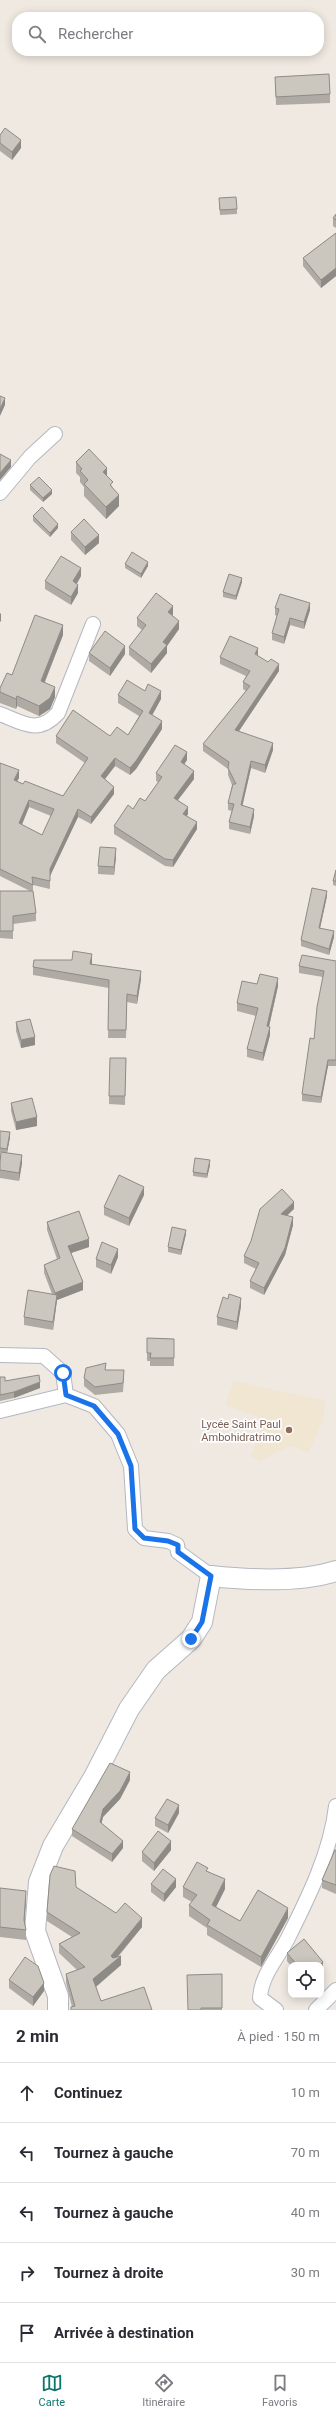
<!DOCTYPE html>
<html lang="fr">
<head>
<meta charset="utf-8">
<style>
	:root { --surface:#fff; --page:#f7f7f7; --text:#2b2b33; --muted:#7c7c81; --line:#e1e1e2; --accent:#0f766e }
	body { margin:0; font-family:Roboto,sans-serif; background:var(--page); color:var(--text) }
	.controls { position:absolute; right:12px; bottom:12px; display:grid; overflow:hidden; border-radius:8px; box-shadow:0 2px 10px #0003 }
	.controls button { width:36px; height:36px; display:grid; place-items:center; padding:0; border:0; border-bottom:1px solid var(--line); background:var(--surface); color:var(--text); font:20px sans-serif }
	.stop { position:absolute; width:12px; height:12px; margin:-9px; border:3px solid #1a73e8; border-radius:50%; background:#fff }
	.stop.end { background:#1a73e8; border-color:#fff; box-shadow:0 1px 4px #0008 }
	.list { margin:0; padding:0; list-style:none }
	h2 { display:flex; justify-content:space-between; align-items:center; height:52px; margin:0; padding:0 16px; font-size:17px }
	h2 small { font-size:13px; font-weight:400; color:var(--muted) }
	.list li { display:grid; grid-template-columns:26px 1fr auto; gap:12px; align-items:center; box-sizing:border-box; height:60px; padding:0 16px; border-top:1px solid var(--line) }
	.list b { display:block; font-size:15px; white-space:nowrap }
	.list em { font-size:13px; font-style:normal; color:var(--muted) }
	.icon { flex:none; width:22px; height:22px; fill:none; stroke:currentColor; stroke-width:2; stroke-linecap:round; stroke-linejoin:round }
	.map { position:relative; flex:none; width:336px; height:2010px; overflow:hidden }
	.search { position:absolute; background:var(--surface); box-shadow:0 2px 10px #0003; left:12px; right:12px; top:12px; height:44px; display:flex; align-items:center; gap:10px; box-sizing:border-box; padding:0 14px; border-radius:16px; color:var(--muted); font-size:15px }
	.sheet { height:352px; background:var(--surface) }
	nav { display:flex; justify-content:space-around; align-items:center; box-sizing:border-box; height:56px; border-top:1px solid var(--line); background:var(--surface); font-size:11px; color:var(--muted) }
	nav a { display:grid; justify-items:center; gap:2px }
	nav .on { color:var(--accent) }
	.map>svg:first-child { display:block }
	.education { fill:#f0e6d1 }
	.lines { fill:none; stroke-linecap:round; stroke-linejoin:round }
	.street-casing { stroke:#b4b7c1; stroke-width:16 }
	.secondary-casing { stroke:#b4b7c1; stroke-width:22 }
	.street { stroke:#fff; stroke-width:14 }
	.secondary { stroke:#fff; stroke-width:20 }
	.wall { fill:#afaba4; fill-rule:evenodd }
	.shaded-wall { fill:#8e8b86 }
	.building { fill:#cbc7bf; stroke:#8e8b86; fill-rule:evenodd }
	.route { stroke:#1a73e8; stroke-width:5 }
	.education-dot { fill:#8d6e63; stroke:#fff; stroke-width:1.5 }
	.labels { text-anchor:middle; stroke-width:3.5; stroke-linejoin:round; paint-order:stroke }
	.education-label { font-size:11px; fill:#785e54; stroke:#fff; text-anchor:end }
</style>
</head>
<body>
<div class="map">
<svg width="336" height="2010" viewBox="0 0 336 2010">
	<rect width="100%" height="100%" fill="#efe9e1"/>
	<path class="education" d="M234,1381L325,1401L323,1419L309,1452L289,1446L260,1461L251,1456L264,1419L225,1405Z"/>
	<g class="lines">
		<g class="street-casing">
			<path id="street" d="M0,493L30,457L55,434
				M0,714C23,723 38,735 58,713L93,624
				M0,1355L44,1356L63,1373L66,1395
				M0,1411L66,1395L94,1406L118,1434L131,1466L135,1529L144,1538L168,1541L177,1545L178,1552L211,1576
				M276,2010L260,1998C261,1975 278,1958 288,1938C308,1898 331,1852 336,1806
				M316,2010L336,1990"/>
		</g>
		<g class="secondary-casing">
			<path id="secondary" d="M58,2010V1996L35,1931L39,1882L53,1846L94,1777L129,1709L156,1670L191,1639L202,1622L211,1576C249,1580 299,1583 336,1571"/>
		</g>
		<use href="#street" class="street"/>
		<use href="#secondary" class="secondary"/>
	</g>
	<path class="wall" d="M275,77L330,94V103L276,105Z
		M0,135L21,148L12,160L0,151Z
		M219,202L237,209V214L220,215Z
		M336,214V228L333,226V218Z
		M336,233V276L321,288L303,266V258Z
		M76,462L107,477L113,488L119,506L106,519L84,496V487L80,482V477L76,473Z
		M30,485L52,494L43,502L30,490Z
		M33,516L58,528L50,537L33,521Z
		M71,532L99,543L85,555L71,540Z
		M125,564L148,566L141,578L125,568Z
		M81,576L77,584L78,593L71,605L45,589V581Z
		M242,582L236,600L223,597V592Z
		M275,608L310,610L304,629L290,625L284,644L272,640V633L277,616L275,615Z
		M173,614L172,615L179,629L167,646V653L151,673L129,655V647L142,630L137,626V618Z
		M63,635L45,682L55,697L50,709L39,716L17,706L16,709L0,703V688L12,675Z
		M89,653L125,654L110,676L89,661Z
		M258,656L279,671L239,731L273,750L265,773L251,768L242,806L254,816L250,834L229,829V822L232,811L228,810V803L232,785L228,775V769L203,751V744L246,691L243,689V682L246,676L220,664V657Z
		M145,691L161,699L152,715L162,729L136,769L130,775L115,766L105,779L114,794L91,824L78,817L50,876V889L33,885V891L36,913V921L13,924V939L0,938V891H30L0,876V763L19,778L17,781L23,784L63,796L85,763L56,743V736H110L128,735L139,716L118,703V695ZM29,807L51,816L42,835L22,825Z
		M187,760L184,764L194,779L178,800L188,814L187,816L197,829L173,867L165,866L114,834V826L133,809L145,801L158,782L156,781V773Z
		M116,857L114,875L98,874V866Z
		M336,870V886L333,885V881Z
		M327,896L320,928L334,937L329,955L301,946V940Z
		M336,961V1066H328L321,1103L302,1101V1094L314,1039L323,977L299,973V966Z
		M92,962V964L141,979L137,1004L127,1002L126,1038H108L109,988L33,975V967Z
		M257,984L278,986L269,1027L270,1035L263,1061L247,1057V1049L256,1016L237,1011V1003Z
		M16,1022L35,1045L21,1048L16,1031Z
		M126,1058L125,1105L109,1104V1096Z
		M11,1103L37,1126L16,1130L11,1111Z
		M0,1131L10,1137L7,1153L22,1163L19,1181L0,1178V1162L1,1152H0Z
		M210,1165L207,1178L193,1176V1172Z
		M144,1195L129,1226L104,1215V1207Z
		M294,1209L287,1216L293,1225L285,1255L264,1295L250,1288V1281L256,1269L244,1263V1256Z
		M47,1222L89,1247L71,1253L83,1290L57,1300L53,1330L24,1325V1317L52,1294L44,1273V1265L57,1259L47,1230Z
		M186,1234L181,1255L168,1252V1247Z
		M118,1257L111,1274L96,1267V1259Z
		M241,1306L237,1330L217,1325V1317Z
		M147,1338L174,1339V1366H150V1361H147Z
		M0,1377L5,1381L40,1388L14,1398L0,1401Z
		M84,1378H124L123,1392L95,1395L84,1386Z
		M130,1780L120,1799L103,1817L101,1824L123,1848L112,1862L72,1836V1829Z
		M179,1813L168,1833L155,1826V1818Z
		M171,1850L154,1871L142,1861V1852Z
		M336,1850V1894L322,1888V1880Z
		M208,1871L225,1889L216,1907L240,1921L288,1918L261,1967L207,1935V1928L189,1916V1905L192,1902L183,1897V1887Z
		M151,1884L176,1887L164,1902L151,1892Z
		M76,1887L116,1913L142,1927L118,1957L121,1965L96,1987L101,2001L152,2010H71V2007H72L66,1983V1974L77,1970L59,1953V1944L72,1937L47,1921V1912Z
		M0,1888L26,1900L24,1923L26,1930V1940L0,1937Z
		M304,1939L323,1962V1970L321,1972V1965H291V1966L287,1961V1953Z
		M222,1974V2010H188Z
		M9,1980L44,1991L33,2006L9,1988Z"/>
	<path class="shaded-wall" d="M21,140V148L12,160V152Z
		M336,268V276L321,288V280Z
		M5,398V405L0,416V409Z
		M11,460V467L0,480V473Z
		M107,468V480L103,472Z
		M52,490V494L43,502V498Z
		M119,495V506L106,519V507Z
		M58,524V528L50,537V533Z
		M99,535V543L85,555V547Z
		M148,562V566L141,578V574Z
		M81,568V576L73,589V581Z
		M242,578V582L236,600V596Z
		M78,585V593L71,605V597Z
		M310,603V610L304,629V622Z
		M173,606V614L168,621V612Z
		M1,613V621L0,622V614Z
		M290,618V625L284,644V637Z
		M179,621V629L167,646V653L151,673V664L163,642Z
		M63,625V635L41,691V681Z
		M125,646V654L110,676V668Z
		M258,648V655L255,654Z
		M279,664V671L235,737V730Z
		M55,687V697L50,709L39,716V706Z
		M161,691V699L149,721V713Z
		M17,696V706L16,709V699Z
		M162,721V729L136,769L130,775V768Z
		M273,743V750L265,773V765Z
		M187,752V760L181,769V762Z
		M115,758V766L101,784V776Z
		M251,761V768L241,812V805Z
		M19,770V778L14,787V780Z
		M194,771V779L174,805V798Z
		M114,787V794L91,824V817Z
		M29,800V807L19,831V823Z
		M188,807V814L183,821V814Z
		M78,809V817L50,876V889V869Z
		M254,809V816L250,834V827Z
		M197,822V829L173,867V860Z
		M116,848V857L114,875V867Z
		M327,891V896L319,933V928Z
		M334,931V937L329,955V949Z
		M92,954V962L90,972V964Z
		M141,971V979L137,1004V996Z
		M278,978V986L267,1035V1026Z
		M270,1027V1035L263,1061V1053Z
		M35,1037V1045L21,1048V1040Z
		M328,1060V1066L321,1103V1097Z
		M37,1117V1126L16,1130V1122Z
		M10,1132V1137L7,1153V1149Z
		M22,1155V1163L19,1181V1173Z
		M210,1160V1165L207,1178V1174Z
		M144,1187V1195L129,1226V1218Z
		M294,1202V1209L281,1221V1214Z
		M293,1217V1225L285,1255L264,1295V1288Z
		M186,1230V1234L181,1255V1250Z
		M89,1239V1247L68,1254V1246Z
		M118,1249V1257L111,1274V1265Z
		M83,1282V1290L57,1300L53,1330L55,1293Z
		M241,1298V1306L237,1330V1322Z
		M40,1382V1388L14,1398V1392Z
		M130,1772V1780L120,1799L103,1817L100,1830V1822L103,1809Z
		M179,1805V1813L168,1833V1825Z
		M123,1841V1848L112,1862V1854Z
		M171,1841V1850L154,1871V1863Z
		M176,1879V1887L164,1902V1894Z
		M225,1879V1889L212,1915V1905Z
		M26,1891V1900L24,1930V1920Z
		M288,1908V1918L261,1967V1957Z
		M142,1918V1927L111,1964L121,1956V1965L93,1989V1979L111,1956Z
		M323,1962V1970L321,1972V1965H320Z
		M44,1983V1991L33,2006V1997Z"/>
	<path class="building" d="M329,74L330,94L276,97L275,77Z
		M5,128L21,140L12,152L0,143V135Z
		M236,197L237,209L220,210L219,198Z
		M336,214V220L333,218Z
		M336,233V268L321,280L303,258Z
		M0,396L5,398L0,409Z
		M89,449L107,468L103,472L113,482L110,485L119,495L106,507L84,484L88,480L80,471L82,469L76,462Z
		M0,454L11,460L0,473Z
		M39,477L52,490L43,498L30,485Z
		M42,507L58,524L50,533L33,516Z
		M84,519L99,535L85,547L71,532Z
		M132,552L148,562L141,574L125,564Z
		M61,556L81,568L73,581L78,585L71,597L45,581Z
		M229,574L242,578L236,596L223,592Z
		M156,593L173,606L168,612L179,621L163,642L167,645L151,664L129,647L146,625L137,618Z
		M280,594L310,603L304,622L290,618L284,637L272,633L279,609L275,608Z
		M35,615L63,625L41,681L55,687L50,698L39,706L17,696L16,699L0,692V688L7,673L12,675Z
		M105,631L125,646L110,668L89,653Z
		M230,636L258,648L255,654L268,662L271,659L279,664L235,730L273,743L265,765L251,761L241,805L254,809L250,827L229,822L234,804L228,803L233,784H236L228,768L229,762L203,744L250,686L243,682L250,671L220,657Z
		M127,680L145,691L148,684L161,691L149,713L162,721L136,761L130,768L115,758L101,776L114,787L91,817L78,809L50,869V881L32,877L33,885L0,869V763L19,770L14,780L23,784L25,781L63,796L88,758L56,736L73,710L110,736L117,727L128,735L143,711L118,695ZM29,800L54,809L42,835L19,823Z
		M175,745L187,752L181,762L194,771L174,798L188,807L183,814L197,822L173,860L165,859L114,826L128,805L133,809L140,798L145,801L162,777L156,773Z
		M100,847L116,848L114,867L98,866Z
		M336,870V881H333Z
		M312,888L327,891L319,928L334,931L329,949L301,940Z
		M0,891H33L36,913L13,916V931H0Z
		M73,951L92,954L90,964L141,971L137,996L127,994L126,1030H108L109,980L33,967L34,960H72Z
		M302,955L336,961V1060H328L321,1097L302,1094L310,1038L314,1039L317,1007L324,971L299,966Z
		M260,974L278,978L267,1026L270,1027L263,1053L247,1049L258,1008L237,1003L242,981L257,984Z
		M30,1019L35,1037L21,1040L16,1022Z
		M110,1058H126L125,1096H109Z
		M32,1098L37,1117L16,1122L11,1103Z
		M0,1131L10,1132L7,1149L0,1148Z
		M1,1152L22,1155L19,1173L0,1170V1162Z
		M195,1158L210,1160L207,1174L193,1172Z
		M119,1175L144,1187L129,1218L104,1207Z
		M282,1189L294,1202L281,1214L293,1217L285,1248L264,1288L250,1281L259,1263L244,1256L251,1241L260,1209Z
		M79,1211L89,1239L68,1246L83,1282L55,1293L44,1265L60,1258L47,1222Z
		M172,1227L186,1230L181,1250L168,1247Z
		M102,1242L118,1249L111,1265L96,1259Z
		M28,1290L57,1295L53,1322L24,1317Z
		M229,1294L241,1298L237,1322L217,1317L223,1297L228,1299Z
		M147,1338L174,1339V1358H150L151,1353H147Z
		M106,1363L105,1370H124L123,1383L95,1387L84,1378L86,1368Z
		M39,1375L40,1382L14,1392L0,1395V1377H5V1381Z
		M110,1763L130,1772L120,1791L103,1809L100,1822L123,1841L112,1854L72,1829Z
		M167,1799L179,1805L168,1825L155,1818Z
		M158,1831L171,1841L154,1863L142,1852Z
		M335,1850H336V1885L322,1880Z
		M197,1862L208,1868L206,1871L225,1879L212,1905L240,1921L258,1890L288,1908L261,1957L207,1925L210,1920L189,1905L197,1895L183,1887Z
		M54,1866L75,1871L76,1887L116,1913L125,1903L142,1918L111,1956L113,1958L121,1956L93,1979L101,2001L144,1987L152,2010H71V2007L75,2006L66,1974L85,1967L59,1944L80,1933L47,1912L50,1875Z
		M163,1869L176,1879L164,1894L151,1884Z
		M0,1888L26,1891L24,1920L26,1930L0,1927Z
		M304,1939L323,1962L320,1965H297L287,1953Z
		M25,1957L38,1966L44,1983L33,1997L9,1980Z
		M222,1974V2008H201V2010H188L187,1975Z"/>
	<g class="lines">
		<path class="route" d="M63,1373L66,1395L94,1406L118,1434L131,1466L135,1529L144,1538L168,1541L178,1545V1552L211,1576L202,1622L191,1639"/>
	</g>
	<circle class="education-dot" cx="289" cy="1430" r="4"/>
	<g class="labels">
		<g class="education-label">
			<text x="281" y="1428">Lycée Saint Paul<tspan x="281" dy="13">Ambohidratrimo</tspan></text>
		</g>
	</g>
</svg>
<div class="controls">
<button><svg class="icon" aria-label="locate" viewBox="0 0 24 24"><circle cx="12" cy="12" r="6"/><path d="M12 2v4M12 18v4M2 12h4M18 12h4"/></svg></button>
</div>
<div class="stop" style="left:63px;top:1373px"></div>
<div class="stop end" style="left:191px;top:1639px"></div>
<div class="search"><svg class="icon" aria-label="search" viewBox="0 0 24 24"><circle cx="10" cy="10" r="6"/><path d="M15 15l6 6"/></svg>Rechercher</div>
</div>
<section class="sheet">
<h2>2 min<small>À pied · 150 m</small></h2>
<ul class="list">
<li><svg class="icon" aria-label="ahead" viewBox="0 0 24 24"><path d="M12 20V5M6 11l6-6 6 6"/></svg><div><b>Continuez</b></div><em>10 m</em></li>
<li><svg class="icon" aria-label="left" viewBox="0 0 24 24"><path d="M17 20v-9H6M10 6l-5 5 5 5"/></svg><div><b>Tournez à gauche</b></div><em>70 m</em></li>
<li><svg class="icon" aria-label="left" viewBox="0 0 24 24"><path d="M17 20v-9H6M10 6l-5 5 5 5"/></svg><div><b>Tournez à gauche</b></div><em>40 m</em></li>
<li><svg class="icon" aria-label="right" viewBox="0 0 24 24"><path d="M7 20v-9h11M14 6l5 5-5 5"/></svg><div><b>Tournez à droite</b></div><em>30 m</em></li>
<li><svg class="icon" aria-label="arrive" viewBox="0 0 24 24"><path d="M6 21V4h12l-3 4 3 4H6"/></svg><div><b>Arrivée à destination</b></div></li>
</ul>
</section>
<nav>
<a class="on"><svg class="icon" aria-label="map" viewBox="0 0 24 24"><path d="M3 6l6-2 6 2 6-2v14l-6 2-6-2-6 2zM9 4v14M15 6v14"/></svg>Carte</a>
<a><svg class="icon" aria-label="directions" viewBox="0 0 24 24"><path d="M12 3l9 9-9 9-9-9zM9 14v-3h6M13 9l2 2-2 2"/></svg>Itinéraire</a>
<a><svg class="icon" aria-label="saved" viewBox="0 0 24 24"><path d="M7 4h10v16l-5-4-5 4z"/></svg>Favoris</a>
</nav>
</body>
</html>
